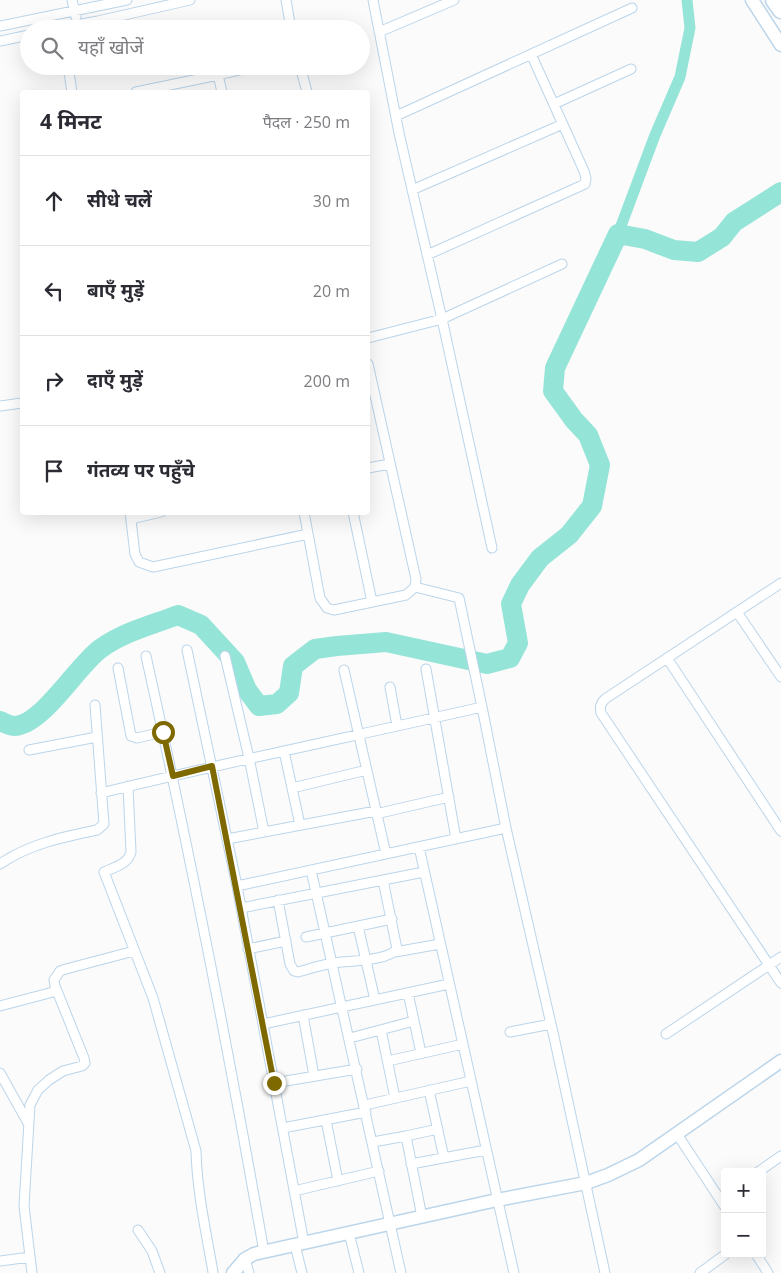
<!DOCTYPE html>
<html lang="hi">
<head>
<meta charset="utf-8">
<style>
	:root { --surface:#fff; --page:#f7f7f7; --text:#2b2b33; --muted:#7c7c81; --line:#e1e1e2 }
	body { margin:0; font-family:"Open Sans","Noto Sans Devanagari",sans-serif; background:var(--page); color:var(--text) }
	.controls { position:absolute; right:15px; bottom:15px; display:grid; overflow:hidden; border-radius:5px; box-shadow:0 5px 20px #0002 }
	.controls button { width:45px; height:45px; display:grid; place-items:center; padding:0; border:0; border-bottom:1px solid var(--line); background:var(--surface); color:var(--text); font:25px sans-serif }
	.stop { position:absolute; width:15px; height:15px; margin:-11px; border:4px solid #7e6900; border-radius:50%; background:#fff }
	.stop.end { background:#7e6900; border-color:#fff; box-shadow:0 1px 5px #0008 }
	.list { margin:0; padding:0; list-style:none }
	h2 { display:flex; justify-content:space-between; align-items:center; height:65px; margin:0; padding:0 20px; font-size:21px }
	h2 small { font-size:16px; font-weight:400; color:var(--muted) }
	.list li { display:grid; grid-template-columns:32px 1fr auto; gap:15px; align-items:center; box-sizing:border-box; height:90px; padding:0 20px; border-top:1px solid var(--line) }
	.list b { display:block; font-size:19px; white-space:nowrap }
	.list em { font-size:16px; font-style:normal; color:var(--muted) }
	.icon { flex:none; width:28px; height:28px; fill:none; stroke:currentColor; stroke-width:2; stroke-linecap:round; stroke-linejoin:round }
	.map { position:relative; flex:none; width:781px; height:1273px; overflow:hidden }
	.search { position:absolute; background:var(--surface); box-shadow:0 5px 20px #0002; left:20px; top:20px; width:350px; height:55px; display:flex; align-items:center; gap:12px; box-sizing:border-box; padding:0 18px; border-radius:28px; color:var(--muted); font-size:19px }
	.panel { position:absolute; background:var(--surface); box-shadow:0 5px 20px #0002; left:20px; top:90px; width:350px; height:425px; border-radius:5px }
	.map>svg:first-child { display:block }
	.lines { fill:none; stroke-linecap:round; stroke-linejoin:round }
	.canal { stroke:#95e4d8; stroke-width:11 }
	.river { stroke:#95e4d8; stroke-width:20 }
	.street-casing { stroke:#bbd5ea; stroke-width:11 }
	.secondary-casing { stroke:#bbd5ea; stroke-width:15 }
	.highway-casing { stroke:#bbd5ea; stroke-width:19 }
	.street { stroke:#fff; stroke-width:9 }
	.secondary { stroke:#fff; stroke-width:12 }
	.highway { stroke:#fff; stroke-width:16 }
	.route { stroke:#7e6900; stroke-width:6 }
</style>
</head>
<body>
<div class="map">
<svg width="781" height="1273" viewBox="0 0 781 1273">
	<rect width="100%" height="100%" fill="#fbfbfb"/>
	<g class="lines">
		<path class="canal" d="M618,234L655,135L680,77L690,28L687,0"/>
		<path class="river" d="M0,721C4,723 10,726 15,726C43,724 77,666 100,649C123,632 152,625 178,615L201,625L235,662L247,690L259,706L277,704L289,693L293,666L315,649L337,646L386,642L487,664L510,658L518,643L511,604L520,585L540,558L569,535L592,506L600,465L588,435L574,420L553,391L555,368L618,234L645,239L674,250L698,252L722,237L734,222L781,192"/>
		<g class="street-casing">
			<path id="street" d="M72,0L76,17
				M286,0L291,29
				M0,26L127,0
				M54,29L98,21L190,0
				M379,32L454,0
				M0,41L29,35
				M68,66L72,92
				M300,66L307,92
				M218,75L256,66
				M136,92L218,75L222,92
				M554,104L631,69
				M396,116L632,8
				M412,190L563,124
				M427,255L585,184L586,178L584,171L531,54
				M368,338L442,319L399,133L373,0
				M0,406L22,403
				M368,468L390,464
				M130,512L135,554L139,562L153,567L308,534
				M304,512L320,598L327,608L334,610L406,595L415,587L416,579L368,364
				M353,512L372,602
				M131,519L161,512
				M492,548L442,319L562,264
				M781,583L605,699C600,704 600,707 601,713L781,983
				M415,587L459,598L482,707L506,828L554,1037L605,1273
				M737,612L781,677
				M187,650L237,886L304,1243
				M146,656C190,854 229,1052 264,1252
				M225,656L249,758L264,832
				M667,658L781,831
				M118,668L131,736L137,738L163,732
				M426,669L456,839
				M344,670L386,854
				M390,687L397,726
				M29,750L97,737
				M284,751L300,825
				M128,786L131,852C128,864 115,867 104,872L153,998L196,1151C197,1191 206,1232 213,1272
				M292,788L367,770
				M101,793C228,762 355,736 482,707
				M227,839L376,811L380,813L449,797
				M419,847L514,1273
				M0,864C29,844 63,837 97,830L104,824L95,705
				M311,870L401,1273
				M237,886L506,828
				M278,900L290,964L294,971L298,972C309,969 321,965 333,963C348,961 388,961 397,949L383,880
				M241,908L424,872
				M358,926L375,1000
				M306,937L392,919
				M248,949L286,941
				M395,952L440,944
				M408,993L421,1053
				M0,1006L57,991
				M303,1015L314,1076
				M263,1024L449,984
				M381,1030L395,1098
				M510,1032L551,1024
				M666,1034L781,957
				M350,1038L414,1021
				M388,1061L463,1044
				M0,1073L28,1123
				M274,1083L357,1069
				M429,1090L444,1158
				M365,1105L471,1081
				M326,1120L338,1181
				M283,1128L366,1112
				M677,1134L725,1207
				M373,1142L406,1136
				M411,1164L486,1150
				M758,1172L781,1156
				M294,1191L379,1171
				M422,1217L406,1136L438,1129
				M138,1230L152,1251L160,1273
				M349,1233L359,1273
				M295,1245L302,1273
				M756,1254L768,1273
				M245,1259L249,1273
				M0,1261L30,1257
				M32,1273L24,1206L30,1105L38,1090L49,1080L63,1071L82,1066L85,1063L84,1058L55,986L54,980L60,971L66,969L134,951
				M700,1273L726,1254"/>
		</g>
		<g class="secondary-casing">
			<path id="secondary" d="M752,0L781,45
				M233,1273L245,1259L254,1254L497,1200L586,1183L608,1175L639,1160L781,1061"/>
		</g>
		<g class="highway-casing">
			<path id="highway" d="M774,0L781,10"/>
		</g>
		<use href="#street" class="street"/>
		<use href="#secondary" class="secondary"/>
		<use href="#highway" class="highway"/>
	</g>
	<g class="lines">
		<path class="route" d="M163,732L173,776L212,766L274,1083"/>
	</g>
</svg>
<div class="controls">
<button>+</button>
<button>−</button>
</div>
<div class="stop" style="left:163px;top:732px"></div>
<div class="stop end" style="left:274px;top:1083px"></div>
<div class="search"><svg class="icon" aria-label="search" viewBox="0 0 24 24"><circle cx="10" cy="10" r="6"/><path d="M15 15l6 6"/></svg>यहाँ खोजें</div>
<section class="panel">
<h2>4 मिनट<small>पैदल · 250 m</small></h2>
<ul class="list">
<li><svg class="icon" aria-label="ahead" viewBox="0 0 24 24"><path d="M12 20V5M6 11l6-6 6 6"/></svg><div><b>सीधे चलें</b></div><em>30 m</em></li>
<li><svg class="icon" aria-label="left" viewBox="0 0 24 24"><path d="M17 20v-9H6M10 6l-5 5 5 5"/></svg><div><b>बाएँ मुड़ें</b></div><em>20 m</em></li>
<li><svg class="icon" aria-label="right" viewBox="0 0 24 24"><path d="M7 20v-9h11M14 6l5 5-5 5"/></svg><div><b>दाएँ मुड़ें</b></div><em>200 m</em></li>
<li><svg class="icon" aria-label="arrive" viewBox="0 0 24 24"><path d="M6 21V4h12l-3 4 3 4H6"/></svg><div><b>गंतव्य पर पहुँचे</b></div></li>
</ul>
</section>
</div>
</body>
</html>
